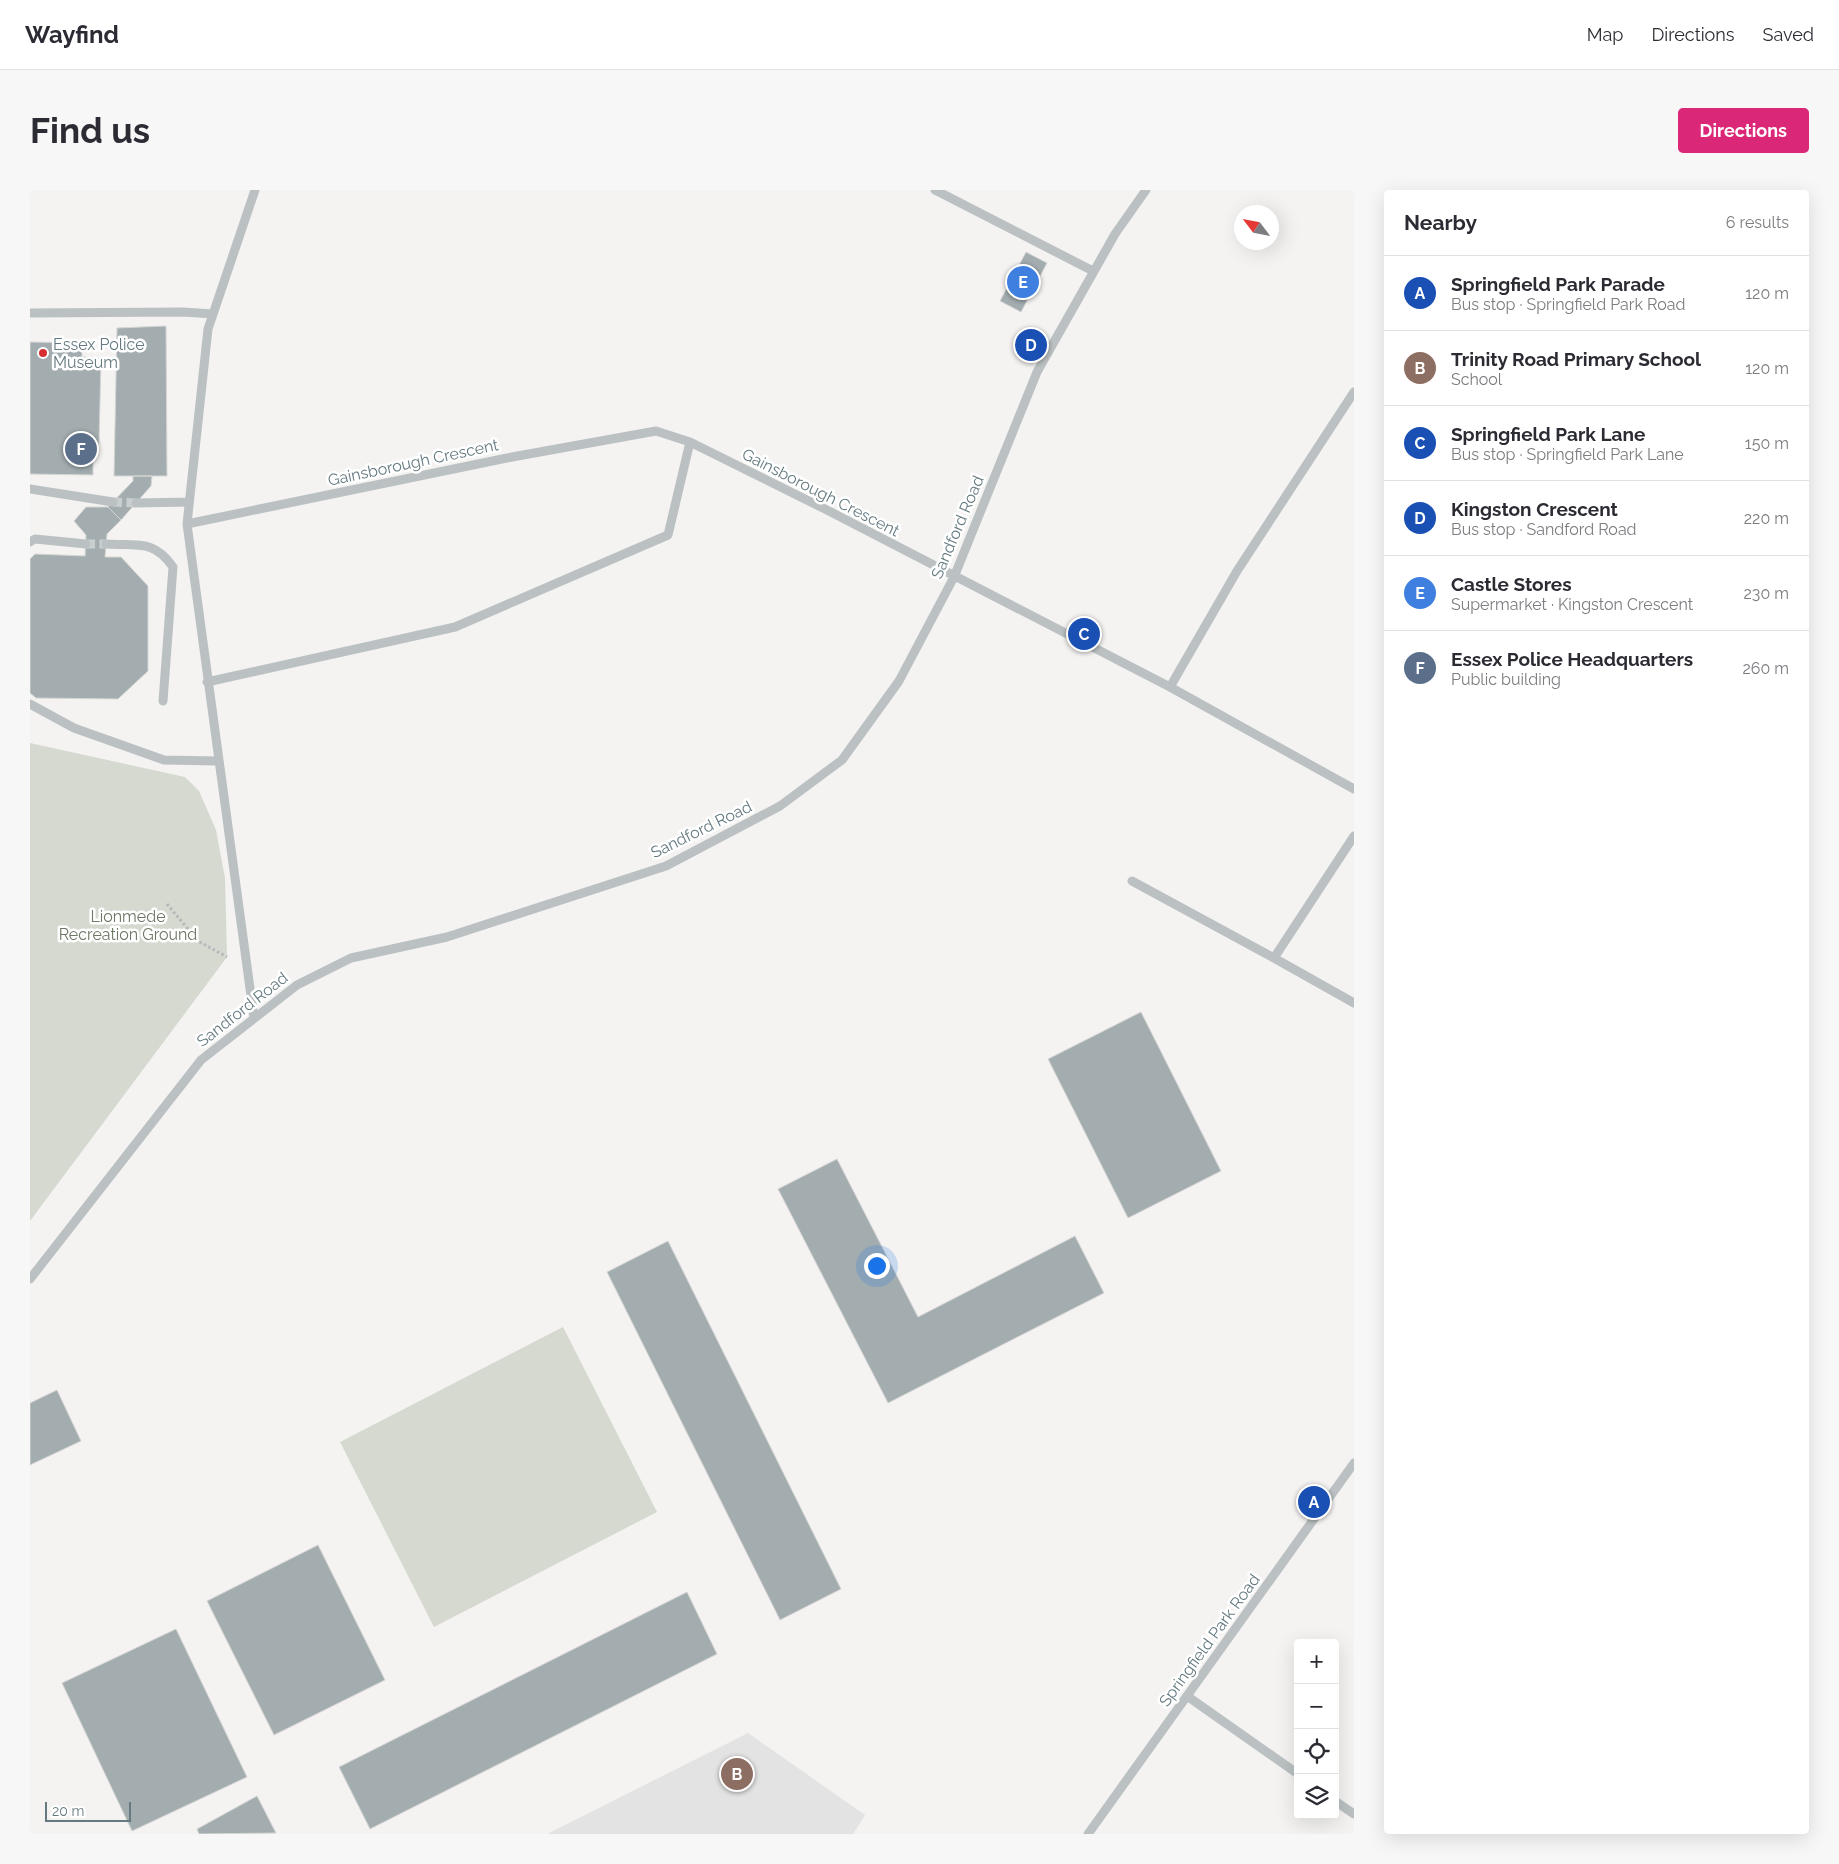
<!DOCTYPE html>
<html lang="en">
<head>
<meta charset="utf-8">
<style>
	:root { --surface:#fff; --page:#f7f7f7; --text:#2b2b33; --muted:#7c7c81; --line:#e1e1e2; --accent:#db2777 }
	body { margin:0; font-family:Raleway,sans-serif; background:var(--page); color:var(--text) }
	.controls { position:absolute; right:15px; bottom:15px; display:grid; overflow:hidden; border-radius:5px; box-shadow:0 5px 20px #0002 }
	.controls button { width:45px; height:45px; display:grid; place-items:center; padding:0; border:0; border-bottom:1px solid var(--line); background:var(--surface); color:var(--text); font:25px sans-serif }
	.compass { position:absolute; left:1204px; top:15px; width:45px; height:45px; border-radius:50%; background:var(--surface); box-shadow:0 5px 20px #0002; rotate:302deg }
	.scale { position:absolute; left:15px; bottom:12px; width:86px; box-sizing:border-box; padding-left:5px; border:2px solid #657a80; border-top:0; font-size:14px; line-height:18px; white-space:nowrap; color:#657a80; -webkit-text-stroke:4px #fff; paint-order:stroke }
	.you { position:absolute; left:846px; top:1075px; width:18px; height:18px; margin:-12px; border:4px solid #fff; border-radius:50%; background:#1a73e8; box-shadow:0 0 0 8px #1a73e833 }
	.badge { display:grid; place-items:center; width:32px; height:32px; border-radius:50%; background:var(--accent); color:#fff; font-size:16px; font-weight:700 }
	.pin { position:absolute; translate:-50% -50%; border:2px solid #fff; box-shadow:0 1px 5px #0006 }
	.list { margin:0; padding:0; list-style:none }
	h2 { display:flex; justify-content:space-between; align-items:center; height:65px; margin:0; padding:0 20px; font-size:21px }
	h2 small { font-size:16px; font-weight:400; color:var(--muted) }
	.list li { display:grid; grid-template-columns:32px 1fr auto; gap:15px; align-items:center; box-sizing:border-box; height:75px; padding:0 20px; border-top:1px solid var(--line) }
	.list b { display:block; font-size:19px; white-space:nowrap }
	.list p { margin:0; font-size:16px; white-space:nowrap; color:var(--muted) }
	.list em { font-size:16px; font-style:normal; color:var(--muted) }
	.icon { flex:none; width:28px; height:28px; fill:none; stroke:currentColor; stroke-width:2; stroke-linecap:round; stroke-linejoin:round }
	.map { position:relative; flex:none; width:1324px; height:1644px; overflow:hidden; border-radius:5px }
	header { display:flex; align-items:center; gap:30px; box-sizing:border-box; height:70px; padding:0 25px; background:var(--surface); border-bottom:1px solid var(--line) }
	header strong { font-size:24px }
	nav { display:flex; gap:28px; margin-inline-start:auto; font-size:18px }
	.intro { display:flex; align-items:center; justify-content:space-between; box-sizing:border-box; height:120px; padding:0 30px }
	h1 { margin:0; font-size:35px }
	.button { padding:12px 22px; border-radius:5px; background:var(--accent); color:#fff; font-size:18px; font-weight:700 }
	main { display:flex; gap:30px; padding:0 30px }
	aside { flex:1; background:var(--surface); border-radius:5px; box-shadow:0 5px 20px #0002 }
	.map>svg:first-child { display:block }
	.built { fill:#e2e3e2 }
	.green { fill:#d5d9d0 }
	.building { fill:#a3adb0; stroke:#d5d5d3 }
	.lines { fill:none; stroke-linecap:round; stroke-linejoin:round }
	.minor-tunnel { stroke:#c9cfcf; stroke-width:9; stroke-dasharray:9 4.5; stroke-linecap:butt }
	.path { stroke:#b5b9ba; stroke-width:3; stroke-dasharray:2.5 2.5; stroke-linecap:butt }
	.minor { stroke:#bbc1c2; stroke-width:9 }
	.poi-dot { fill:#d62f31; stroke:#fff; stroke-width:2 }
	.labels { text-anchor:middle; stroke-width:5; stroke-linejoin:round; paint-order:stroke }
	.poi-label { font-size:16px; fill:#657a80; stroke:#fff; text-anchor:start }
	.street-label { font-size:16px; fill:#657a80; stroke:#fff }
	.park-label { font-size:16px; fill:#6c7764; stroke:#fff }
</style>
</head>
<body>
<header>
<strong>Wayfind</strong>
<nav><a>Map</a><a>Directions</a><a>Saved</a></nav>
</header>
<div class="intro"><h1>Find us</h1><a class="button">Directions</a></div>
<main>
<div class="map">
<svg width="1324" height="1644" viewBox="0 0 1324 1644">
	<rect width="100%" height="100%" fill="#f4f3f1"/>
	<path class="built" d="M718,1543L835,1625L823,1644H517Z"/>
	<path class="green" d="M0,553L155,587L169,601L186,640L195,688L197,767L0,1031Z
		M533,1137L627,1322L404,1437L310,1252Z"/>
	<path class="building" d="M996,62L1017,73L991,122L970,111Z
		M136,136L137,286H84L87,138Z
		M0,152L52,153V167L71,168L69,254H63V285L0,284Z
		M103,286H122L121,296L91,330L78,317L103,291Z
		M56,317H78L91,330L77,344L75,367H91L118,396V481L88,509L6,508L0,503V369L5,364L55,366L56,345L44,331Z
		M1111,822L1191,981L1098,1028L1018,869Z
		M807,969L888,1127L1045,1046L1074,1103L858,1213L748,999Z
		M638,1051L811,1399L750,1430L577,1082Z
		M27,1200L51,1251L0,1275V1213Z
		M288,1355L355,1490L244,1545L177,1411Z
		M657,1402L687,1464L340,1639L309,1577Z
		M146,1439L217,1587L102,1641L32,1493Z
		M227,1606L246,1643L169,1644L167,1639Z"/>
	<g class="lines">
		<path class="minor-tunnel" d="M83,312L106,313
			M56,354H76"/>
		<path class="path" d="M137,714L168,751L197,767"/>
		<path class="minor" d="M225,0L178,139L157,334L482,267L626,241L660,252L797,320L1140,497L1324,599
			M905,0L1063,81
			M0,123L153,122L183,124
			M0,299L83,312
			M106,313L159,312
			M157,334L224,828
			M0,352L5,349L56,354
			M76,354C107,356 124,349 143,377L133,511
			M177,492L425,437L638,345L660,252
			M1140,497L1207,381L1324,202
			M0,514L44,538L134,570L188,571
			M1102,691L1244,768L1324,646
			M1244,768L1324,813
			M0,1089L171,870L267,795L321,768L417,747L636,676L750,616L812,570L869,491L924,387L1007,182L1085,44L1116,0
			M1157,1506L1268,1584
			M1305,1611L1324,1624
			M1058,1644L1324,1273"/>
	</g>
	<circle class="poi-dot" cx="13" cy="163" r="5"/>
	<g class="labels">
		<g class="poi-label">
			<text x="23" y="160">Essex Police<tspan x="23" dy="18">Museum</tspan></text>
		</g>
		<g class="street-label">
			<text transform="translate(383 272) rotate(-12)" y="6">Gainsborough Crescent</text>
			<text transform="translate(791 302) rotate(27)" y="6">Gainsborough Crescent</text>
			<text transform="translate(927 337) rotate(-67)" y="6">Sandford Road</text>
			<text transform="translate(671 639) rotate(-26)" y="6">Sandford Road</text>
			<text transform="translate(212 819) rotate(-38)" y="6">Sandford Road</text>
			<text transform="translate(1179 1450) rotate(-54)" y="6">Springfield Park Road</text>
		</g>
		<g class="park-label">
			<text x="98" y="732">Lionmede<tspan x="98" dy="18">Recreation Ground</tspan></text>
		</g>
	</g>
</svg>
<div class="controls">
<button>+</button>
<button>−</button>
<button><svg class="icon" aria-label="locate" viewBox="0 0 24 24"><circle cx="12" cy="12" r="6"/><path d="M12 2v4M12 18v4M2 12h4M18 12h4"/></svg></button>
<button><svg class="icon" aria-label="layers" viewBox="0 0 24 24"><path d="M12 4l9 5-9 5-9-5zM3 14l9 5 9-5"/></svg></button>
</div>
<svg class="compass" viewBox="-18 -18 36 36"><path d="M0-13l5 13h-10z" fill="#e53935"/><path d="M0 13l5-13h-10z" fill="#7c7c81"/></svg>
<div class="scale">20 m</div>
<div class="you"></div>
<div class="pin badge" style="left:1284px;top:1312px;background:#1a4fb4">A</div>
<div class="pin badge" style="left:707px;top:1584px;background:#8d6e63">B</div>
<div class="pin badge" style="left:1054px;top:444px;background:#1a4fb4">C</div>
<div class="pin badge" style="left:1001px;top:155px;background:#1a4fb4">D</div>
<div class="pin badge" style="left:993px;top:92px;background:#3f7fe0">E</div>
<div class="pin badge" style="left:51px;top:259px;background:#5c6f8a">F</div>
</div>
<aside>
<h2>Nearby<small>6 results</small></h2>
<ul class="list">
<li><span class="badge" style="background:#1a4fb4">A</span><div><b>Springfield Park Parade</b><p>Bus stop · Springfield Park Road</p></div><em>120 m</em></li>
<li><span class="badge" style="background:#8d6e63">B</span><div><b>Trinity Road Primary School</b><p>School</p></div><em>120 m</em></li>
<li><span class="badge" style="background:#1a4fb4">C</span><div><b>Springfield Park Lane</b><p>Bus stop · Springfield Park Lane</p></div><em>150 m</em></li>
<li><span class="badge" style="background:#1a4fb4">D</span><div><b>Kingston Crescent</b><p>Bus stop · Sandford Road</p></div><em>220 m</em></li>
<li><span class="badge" style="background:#3f7fe0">E</span><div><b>Castle Stores</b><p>Supermarket · Kingston Crescent</p></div><em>230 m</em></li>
<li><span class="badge" style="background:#5c6f8a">F</span><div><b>Essex Police Headquarters</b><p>Public building</p></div><em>260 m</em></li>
</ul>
</aside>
</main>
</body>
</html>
